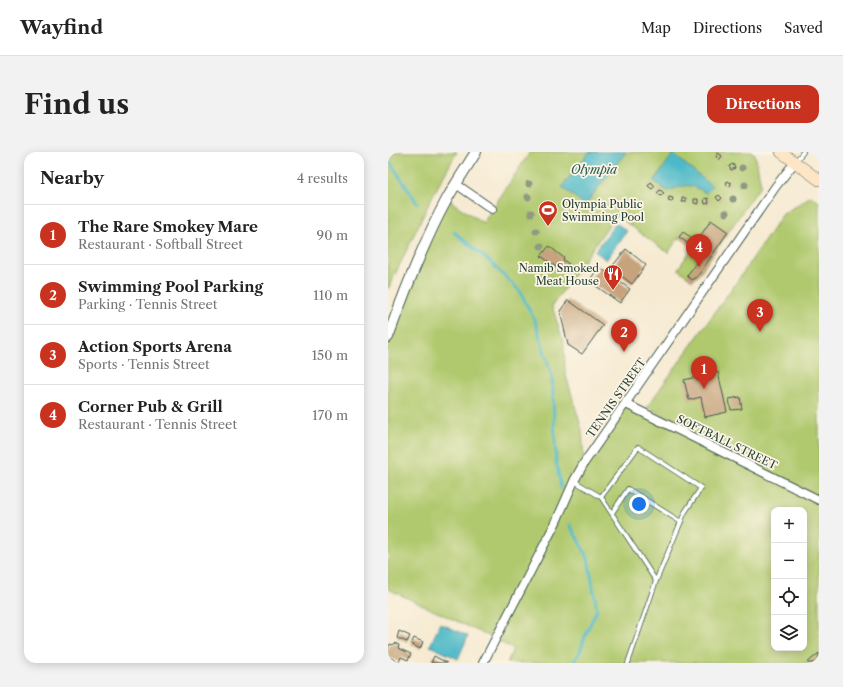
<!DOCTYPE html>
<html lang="en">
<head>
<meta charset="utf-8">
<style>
	:root { --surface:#fff; --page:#f2f2f2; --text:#222; --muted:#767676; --line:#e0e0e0; --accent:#c8321e }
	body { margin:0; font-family:"Libre Caslon Text",serif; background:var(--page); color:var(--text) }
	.controls { position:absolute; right:12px; bottom:12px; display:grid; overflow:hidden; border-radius:8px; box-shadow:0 2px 10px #0003 }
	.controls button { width:36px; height:36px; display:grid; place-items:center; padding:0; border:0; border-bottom:1px solid var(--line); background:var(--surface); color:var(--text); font:20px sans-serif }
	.you { position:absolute; left:251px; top:352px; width:14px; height:14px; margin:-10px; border:3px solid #fff; border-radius:50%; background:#1a73e8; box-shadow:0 0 0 6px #1a73e833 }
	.badge { display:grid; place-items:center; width:26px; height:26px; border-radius:50%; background:var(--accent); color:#fff; font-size:13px; font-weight:700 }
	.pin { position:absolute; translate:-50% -33px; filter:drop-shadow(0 1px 2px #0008) }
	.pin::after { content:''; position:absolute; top:21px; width:14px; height:12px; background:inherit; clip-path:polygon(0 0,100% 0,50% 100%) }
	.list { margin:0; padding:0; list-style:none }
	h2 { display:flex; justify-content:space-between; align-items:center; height:52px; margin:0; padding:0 16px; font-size:17px }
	h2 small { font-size:13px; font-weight:400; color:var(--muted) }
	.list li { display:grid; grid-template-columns:26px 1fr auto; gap:12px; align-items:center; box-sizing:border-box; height:60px; padding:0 16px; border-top:1px solid var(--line) }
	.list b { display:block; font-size:15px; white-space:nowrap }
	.list p { margin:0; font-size:13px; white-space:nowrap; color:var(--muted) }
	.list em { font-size:13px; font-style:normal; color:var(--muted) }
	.icon { flex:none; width:22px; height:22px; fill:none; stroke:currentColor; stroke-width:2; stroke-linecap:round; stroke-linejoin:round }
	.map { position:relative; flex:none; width:431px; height:511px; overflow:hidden; border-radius:12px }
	header { display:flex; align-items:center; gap:24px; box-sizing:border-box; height:56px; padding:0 20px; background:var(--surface); border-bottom:1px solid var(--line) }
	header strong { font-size:19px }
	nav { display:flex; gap:22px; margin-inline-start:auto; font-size:14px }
	.intro { display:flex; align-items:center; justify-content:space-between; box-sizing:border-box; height:96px; padding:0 24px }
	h1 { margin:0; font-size:28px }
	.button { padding:10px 18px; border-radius:12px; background:var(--accent); color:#fff; font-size:14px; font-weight:700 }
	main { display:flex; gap:24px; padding:0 24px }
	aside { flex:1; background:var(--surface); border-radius:12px; box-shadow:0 2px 10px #0003 }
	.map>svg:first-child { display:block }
	.green { fill:#b0c96e; stroke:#688351; fill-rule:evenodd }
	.water { fill:#4db9c8; stroke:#367b7e }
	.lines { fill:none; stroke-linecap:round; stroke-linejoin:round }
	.stream { stroke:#4db9c8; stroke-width:3 }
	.building { fill:#c6a37c }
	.service-casing { stroke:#3f574c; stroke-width:5.5 }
	.minor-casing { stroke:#3f574c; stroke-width:10 }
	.tertiary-casing { stroke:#3f574c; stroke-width:12 }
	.secondary-casing { stroke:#3f574c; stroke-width:12 }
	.service { stroke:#fff; stroke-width:4 }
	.minor { stroke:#fff; stroke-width:8 }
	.tertiary { stroke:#fff; stroke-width:10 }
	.secondary { stroke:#fde5c5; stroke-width:11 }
	.tree { fill:#909a82 }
	.labels { text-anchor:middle; stroke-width:3.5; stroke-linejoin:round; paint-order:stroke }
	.poi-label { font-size:11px; fill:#1f3d34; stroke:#fcf5e5; text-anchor:start }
	.street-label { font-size:11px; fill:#1f3d34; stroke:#fcf5e5 }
	.water-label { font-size:12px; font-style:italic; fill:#2a5c59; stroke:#fcf5e5 }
</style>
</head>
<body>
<header>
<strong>Wayfind</strong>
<nav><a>Map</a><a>Directions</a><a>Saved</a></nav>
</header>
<div class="intro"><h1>Find us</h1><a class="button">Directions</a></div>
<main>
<aside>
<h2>Nearby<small>4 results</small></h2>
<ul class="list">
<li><span class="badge">1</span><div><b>The Rare Smokey Mare</b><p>Restaurant · Softball Street</p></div><em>90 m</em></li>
<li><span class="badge">2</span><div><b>Swimming Pool Parking</b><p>Parking · Tennis Street</p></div><em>110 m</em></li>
<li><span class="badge">3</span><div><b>Action Sports Arena</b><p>Sports · Tennis Street</p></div><em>150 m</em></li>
<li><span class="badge">4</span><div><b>Corner Pub &amp; Grill</b><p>Restaurant · Tennis Street</p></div><em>170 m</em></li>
</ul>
</aside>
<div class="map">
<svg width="431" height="511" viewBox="0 0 431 511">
	<rect width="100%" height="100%" fill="#fcf5e5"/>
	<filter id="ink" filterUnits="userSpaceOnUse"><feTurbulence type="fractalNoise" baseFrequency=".025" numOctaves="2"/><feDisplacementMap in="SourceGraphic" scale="8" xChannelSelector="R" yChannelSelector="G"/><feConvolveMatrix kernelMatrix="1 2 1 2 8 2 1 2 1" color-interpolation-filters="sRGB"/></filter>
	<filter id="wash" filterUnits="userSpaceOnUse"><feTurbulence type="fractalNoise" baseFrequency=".012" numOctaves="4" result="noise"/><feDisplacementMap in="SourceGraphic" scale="16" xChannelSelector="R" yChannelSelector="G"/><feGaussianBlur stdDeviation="0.9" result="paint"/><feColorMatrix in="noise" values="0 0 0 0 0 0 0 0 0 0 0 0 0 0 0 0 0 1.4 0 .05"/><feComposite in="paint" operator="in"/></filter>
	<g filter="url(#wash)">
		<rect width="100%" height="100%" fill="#f6ead2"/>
		<path class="green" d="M0,0H69L45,43L0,137Z
			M142,0H364L367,2L373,33L309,125L304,128L290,117L305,95L291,85L280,101L228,63L164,154L176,192L177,220L194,278L196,310L238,252L431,348V511H119L125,497L107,487L0,437V189L59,47L95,71ZM386,358H416V496H386Z
			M423,44L431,50V344L369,314L259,255L350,128L395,62Z"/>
		<path class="water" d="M201,0H238L197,53L174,35Z
			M285,2L324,34L318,41C299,30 299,33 279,39L266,29Z
			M228,71L239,79L218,108L207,99Z
			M52,471L80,484L70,507L42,494Z"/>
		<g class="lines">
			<path class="stream" d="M0,7L29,51
				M66,80L102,110L131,138L147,169L164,224L168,309L173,336
				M182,373L200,406L209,458L199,479L191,502L185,511"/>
		</g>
		<g id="blocks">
			<path class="building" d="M330,1L334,4L331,8L328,5Z
				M345,12L347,16L343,18L341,14Z
				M339,29L343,31L342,35L338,33Z
				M263,30L267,34L264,37L260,34Z
				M272,38L276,41L273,44L269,41Z
				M331,43L334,46L331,49L328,45Z
				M281,45L285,46L284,50L280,49Z
				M294,46H298V50H294Z
				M320,46L321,51L317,52L316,47Z
				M306,47H310V52L306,51Z
				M323,68L340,80L309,125L304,128L299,124L312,105L302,99L305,95L291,85L295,80L309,89Z
				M161,94L176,106L175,108L181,112L177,118L170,112L168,115L153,104Z
				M238,97L258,113L244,132L223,116Z
				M211,115L242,137L232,151L201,129Z
				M180,148L215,173L194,202L180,193L172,159Z
				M330,220L339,260L317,265L313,245L301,248L296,228Z
				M352,245L354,257L343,258L341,247Z
				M11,479L22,484L19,490L9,486Z
				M26,486L35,490L32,497L23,492Z
				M7,491L11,493L10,496L23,502L20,508L13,505L11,510L0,505V496L2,492L5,493Z
				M431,501V511H419Z
				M46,504L59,511H43Z"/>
		</g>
	</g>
	<g filter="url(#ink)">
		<use href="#blocks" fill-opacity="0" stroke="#3f574c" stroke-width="1"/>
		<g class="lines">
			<g class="service-casing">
				<path id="service" d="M408,9L415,0
					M186,329L213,345L268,429L240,511
					M213,345L250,295L313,336L297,360L268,429
					M224,361L240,337L293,370"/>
			</g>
			<g class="minor-casing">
				<path id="minor" d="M68,32L104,57
					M238,252L431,348
					M95,511L168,370L186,329L196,311L388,34L407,10"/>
			</g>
			<g class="tertiary-casing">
				<path id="tertiary" d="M0,185C17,138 35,91 59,47C68,31 78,16 88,0"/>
			</g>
			<g class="secondary-casing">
				<path id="secondary" d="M393,0L431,28"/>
			</g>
			<use href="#service" class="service"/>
			<use href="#minor" class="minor"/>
			<use href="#tertiary" class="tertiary"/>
			<use href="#secondary" class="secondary"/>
		</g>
		<g class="tree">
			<circle cx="354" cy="16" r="3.5"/>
			<circle cx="141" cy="32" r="3.5"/>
			<circle cx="357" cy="33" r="3.5"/>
			<circle cx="140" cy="45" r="3.5"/>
			<circle cx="345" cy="47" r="3.5"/>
			<circle cx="143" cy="61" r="3.5"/>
			<circle cx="338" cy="61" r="3.5"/>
			<circle cx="148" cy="79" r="3.5"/>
			<circle cx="153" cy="94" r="3.5"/>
		</g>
	</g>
	<defs>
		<g id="stadium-pin" transform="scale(1)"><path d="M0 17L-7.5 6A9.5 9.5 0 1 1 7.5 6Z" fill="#c8321e" stroke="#fcf5e5"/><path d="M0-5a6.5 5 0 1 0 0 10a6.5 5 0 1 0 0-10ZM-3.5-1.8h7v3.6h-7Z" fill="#fff"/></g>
		<g id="restaurant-pin" transform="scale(1)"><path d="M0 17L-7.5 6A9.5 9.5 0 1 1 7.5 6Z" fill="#c8321e" stroke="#fcf5e5"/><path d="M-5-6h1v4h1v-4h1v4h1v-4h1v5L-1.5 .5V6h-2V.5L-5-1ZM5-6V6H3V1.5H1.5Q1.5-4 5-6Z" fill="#fff"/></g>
	</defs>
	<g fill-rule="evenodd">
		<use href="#stadium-pin" x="160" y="58"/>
		<use href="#restaurant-pin" x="225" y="122"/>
	</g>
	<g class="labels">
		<g class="poi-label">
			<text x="174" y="56">Olympia Public<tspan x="174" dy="13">Swimming Pool</tspan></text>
			<text x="211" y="120" text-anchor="end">Namib Smoked<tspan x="211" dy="13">Meat House</tspan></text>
		</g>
		<g class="street-label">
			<text transform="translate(228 246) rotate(-55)" y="4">TENNIS STREET</text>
			<text transform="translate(339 290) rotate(26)" y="4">SOFTBALL STREET</text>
		</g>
		<g class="water-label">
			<text x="206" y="22">Olympia</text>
		</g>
	</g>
</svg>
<div class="controls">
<button>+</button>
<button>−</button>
<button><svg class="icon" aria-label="locate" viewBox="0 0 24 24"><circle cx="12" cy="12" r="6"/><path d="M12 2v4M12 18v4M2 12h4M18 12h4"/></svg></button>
<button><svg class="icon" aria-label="layers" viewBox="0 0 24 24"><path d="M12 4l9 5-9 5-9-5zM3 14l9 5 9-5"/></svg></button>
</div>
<div class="you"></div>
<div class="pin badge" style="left:316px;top:237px">1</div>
<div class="pin badge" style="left:236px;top:200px">2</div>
<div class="pin badge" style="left:372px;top:180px">3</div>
<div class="pin badge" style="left:311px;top:115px">4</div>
</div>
</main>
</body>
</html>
